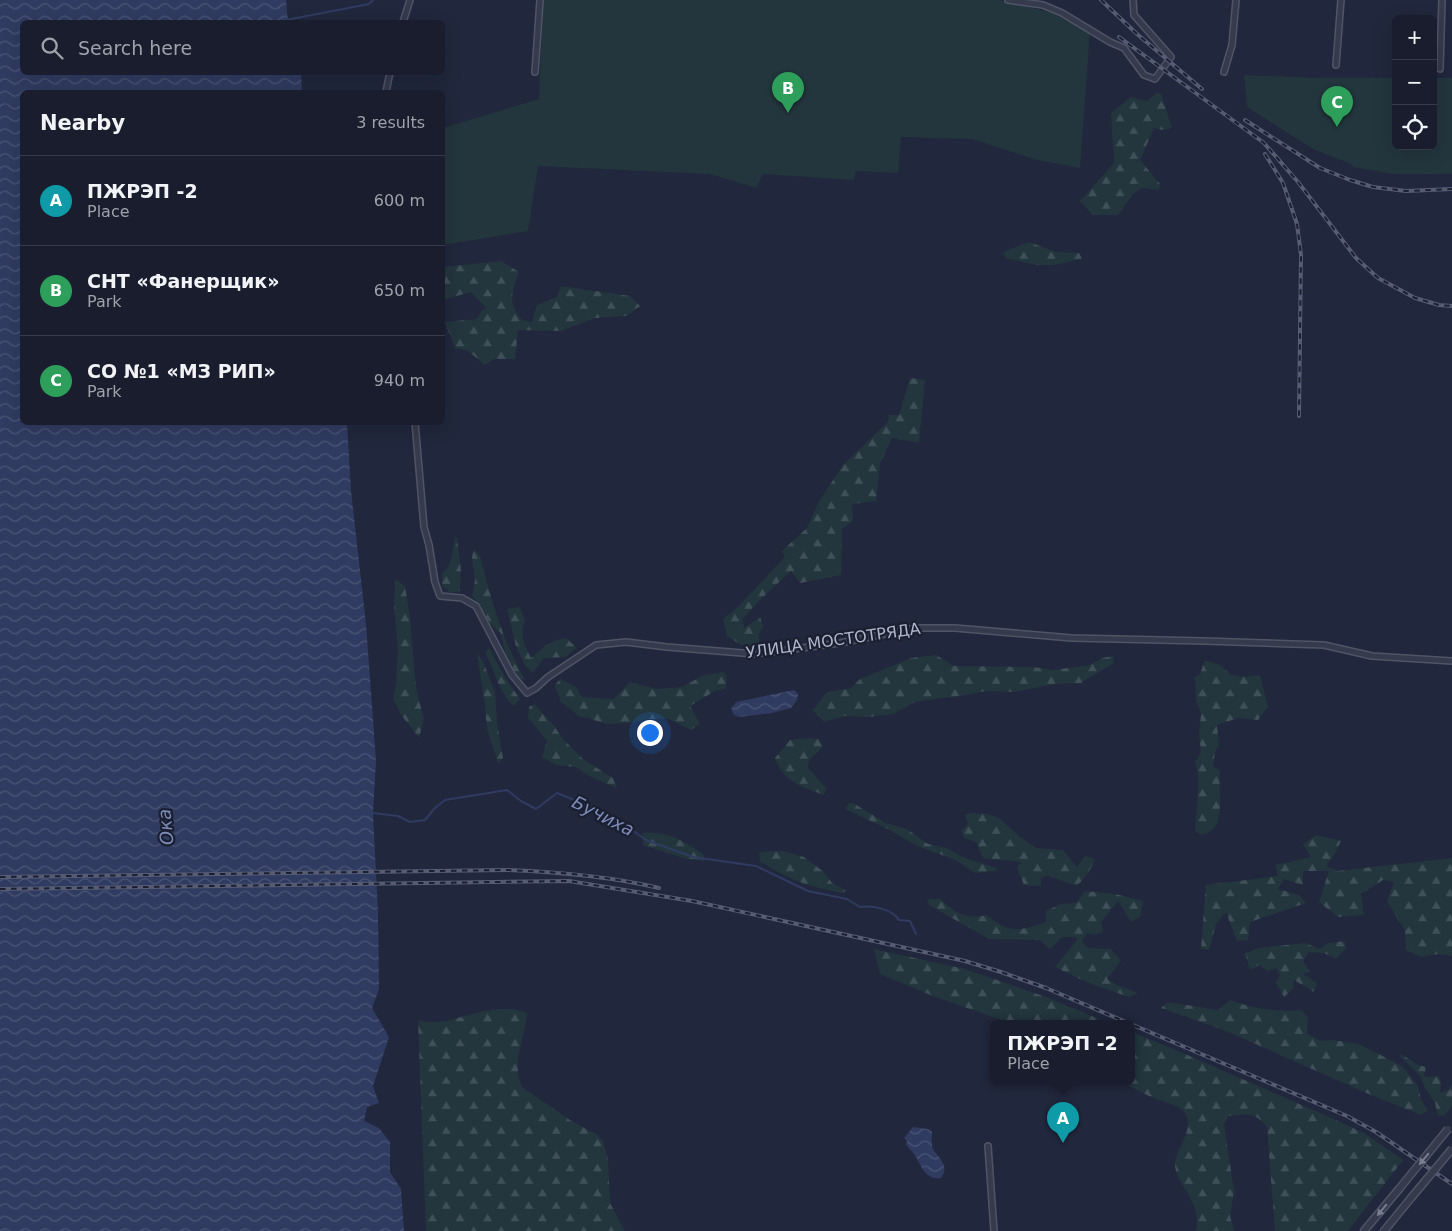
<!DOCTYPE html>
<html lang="en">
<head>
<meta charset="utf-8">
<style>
	:root { --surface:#191d2d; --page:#262a39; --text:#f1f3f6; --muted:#9fa2aa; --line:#373b49; --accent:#0b8043 }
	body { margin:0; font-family:"DejaVu Sans",sans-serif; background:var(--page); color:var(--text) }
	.controls { position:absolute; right:15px; top:15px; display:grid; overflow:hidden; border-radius:8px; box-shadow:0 5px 20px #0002 }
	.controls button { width:45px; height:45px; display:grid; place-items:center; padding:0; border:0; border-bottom:1px solid var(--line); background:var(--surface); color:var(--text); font:25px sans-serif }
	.you { position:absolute; left:649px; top:732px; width:18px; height:18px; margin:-12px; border:4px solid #fff; border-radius:50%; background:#1a73e8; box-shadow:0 0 0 8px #1a73e833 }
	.badge { display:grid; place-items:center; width:32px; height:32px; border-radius:50%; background:var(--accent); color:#fff; font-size:16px; font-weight:700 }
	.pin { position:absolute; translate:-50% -41px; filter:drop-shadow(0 1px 2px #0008) }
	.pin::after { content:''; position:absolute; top:26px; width:18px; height:15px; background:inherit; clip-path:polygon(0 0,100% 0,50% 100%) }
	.popup { position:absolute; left:990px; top:1020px; width:145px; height:65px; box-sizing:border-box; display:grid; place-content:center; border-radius:8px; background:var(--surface); filter:drop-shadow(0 1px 4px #0005); font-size:16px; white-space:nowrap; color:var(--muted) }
	.popup b { font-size:19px; color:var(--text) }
	.popup::after { content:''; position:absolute; left:50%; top:100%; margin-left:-10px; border:10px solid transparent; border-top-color:var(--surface) }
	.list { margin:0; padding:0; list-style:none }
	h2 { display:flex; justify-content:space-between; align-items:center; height:65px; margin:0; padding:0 20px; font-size:21px }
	h2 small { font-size:16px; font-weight:400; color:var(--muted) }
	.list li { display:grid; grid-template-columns:32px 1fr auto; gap:15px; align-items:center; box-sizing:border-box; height:90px; padding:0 20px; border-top:1px solid var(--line) }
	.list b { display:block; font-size:19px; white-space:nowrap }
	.list p { margin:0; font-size:16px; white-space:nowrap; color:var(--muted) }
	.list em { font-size:16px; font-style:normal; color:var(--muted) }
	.icon { flex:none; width:28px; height:28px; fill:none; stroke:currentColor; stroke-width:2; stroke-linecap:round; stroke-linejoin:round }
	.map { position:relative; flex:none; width:1452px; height:1231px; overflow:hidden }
	.search { position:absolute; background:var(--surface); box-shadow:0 5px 20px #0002; left:20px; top:20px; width:425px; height:55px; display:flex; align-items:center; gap:12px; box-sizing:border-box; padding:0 18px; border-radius:8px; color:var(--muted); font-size:19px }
	.panel { position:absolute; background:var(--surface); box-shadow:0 5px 20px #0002; left:20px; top:90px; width:425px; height:335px; border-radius:8px }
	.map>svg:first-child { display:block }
	.forest { fill:url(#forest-firs) }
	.garden { fill:#23353d }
	.water { fill:url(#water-waves) }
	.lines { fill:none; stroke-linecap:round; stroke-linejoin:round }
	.stream { stroke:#303b61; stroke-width:2 }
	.minor-casing { stroke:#505467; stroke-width:8 }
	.tertiary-casing { stroke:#505467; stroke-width:9 }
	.minor { stroke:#353a4c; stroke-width:5 }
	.tertiary { stroke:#353a4c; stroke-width:6 }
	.rail-casing { stroke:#565c74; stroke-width:4 }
	.rail { stroke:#1a1f31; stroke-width:2; stroke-dasharray:5.5; stroke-linecap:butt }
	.tertiary-bridge-casing { stroke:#505467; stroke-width:9; stroke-linecap:butt }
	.tertiary-bridge { stroke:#353a4c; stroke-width:6 }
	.oneway { fill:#797d90 }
	.labels { text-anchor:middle; stroke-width:4.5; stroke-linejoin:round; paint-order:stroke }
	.street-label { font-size:16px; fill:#b0b4c8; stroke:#1a1f31 }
	.water-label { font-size:18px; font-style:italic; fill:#7d8bb7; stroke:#1a1f31 }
</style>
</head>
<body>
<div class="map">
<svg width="1452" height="1231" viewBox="0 0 1452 1231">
	<defs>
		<pattern id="forest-firs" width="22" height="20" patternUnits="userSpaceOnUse" patternTransform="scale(1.25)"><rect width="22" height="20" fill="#23353d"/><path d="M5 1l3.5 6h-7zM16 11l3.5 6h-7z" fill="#405058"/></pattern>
		<pattern id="water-waves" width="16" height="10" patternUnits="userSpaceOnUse" patternTransform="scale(1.25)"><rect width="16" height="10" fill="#303b61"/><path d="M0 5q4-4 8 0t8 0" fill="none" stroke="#4b5576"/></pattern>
	</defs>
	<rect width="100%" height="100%" fill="#21273c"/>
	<path class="forest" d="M1156,93H1161L1172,128L1163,130L1154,128L1140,160L1160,184L1159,190L1142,188L1133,194L1118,215H1093L1080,201L1114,163L1111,113L1131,97L1147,101Z
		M1029,242L1056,252L1079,253L1082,259L1054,265H1036L1006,258L1003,252Z
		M501,261L519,272C512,291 507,303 522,320L532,322L537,305L557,297L561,286L630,296L640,306L627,316L595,318L561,331L518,330L515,359H494L485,365L468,351L455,348L445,322L477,319L482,310L486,308L471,292L443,300V267Z
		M910,378L925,380L919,443L892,438L880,464L876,501L852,504L853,521L842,529L841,575L800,583L791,571L761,599L743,618L744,628L760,617L763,626L759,634V645L744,647L727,636L723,619L737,608L785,557L782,551L807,528L820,500L843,465L888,422L889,415H899Z
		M455,537L457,538L461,570L460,591L451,593L442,586V573L448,567L452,556Z
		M474,549L480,556C491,599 503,642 525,680L518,678L507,659L500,632C486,624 484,608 472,596L475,580L472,557Z
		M395,579L405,586L410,619L416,688L424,719L419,738L402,716L393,699L396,683L398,649L394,607Z
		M520,607L525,621C519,634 525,647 531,658C546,646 546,642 566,638L577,648L565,657L544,658L533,673L524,664L516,646L507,609Z
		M489,648L508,682L520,699L514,706C498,694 495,669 485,653Z
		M477,652L484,664L495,692L497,722L503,758L498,763L487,729L485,706Z
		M936,655L954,666L1033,667L1053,670L1090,665L1102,658L1113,656L1114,663L1081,683L1055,684L1014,692L986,691L960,696L935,699L915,702L893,714L869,717L845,716L824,722L813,710L827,692L851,688L860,679L911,658Z
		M1205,660L1220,665L1232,675L1246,677L1260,675L1268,707L1258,720L1238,718L1217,725L1219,746L1215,752L1213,766L1220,771C1218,787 1225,820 1212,830C1210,832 1205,834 1201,835L1195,831C1196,811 1202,779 1195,762L1201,752L1199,734L1201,714L1196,700L1195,677L1200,674Z
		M725,672L727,680L725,689L715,691L690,706L700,724L691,730L669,719H649L630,723L606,724L588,718L580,717L561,702L555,685L560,679L576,687L582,697L614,699L630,682L656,689L682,687L704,675Z
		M534,704L551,722L563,739L584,760L613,778L617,788L589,776L576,767L556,765L542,757L547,741L528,718L529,707Z
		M807,738L819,739L823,747L809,760L808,768L826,788L824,795C801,786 784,783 775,758L790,740Z
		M849,803H853L886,823L907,829L928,844L947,848L964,858L997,868L996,871L976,873L953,859L917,846L888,829L845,809Z
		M971,813L987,814L999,818L1020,837L1036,848L1063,850L1077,867L1085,856L1095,859L1089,872L1077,886L1048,876L1041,878V886L1024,885L1017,868L1021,862L983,858L976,842L964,838L962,831L968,824L965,815Z
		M643,833C669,831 682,840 703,854L705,861L687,859L643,845Z
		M1316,835L1341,841L1333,857L1326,866L1337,871L1452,858V956L1438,954L1421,957L1406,950L1405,931L1387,901L1394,882L1383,880L1361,894L1364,915L1338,917L1319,902L1329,871H1303V885L1284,879L1278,889L1299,895L1306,903L1250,922L1248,940L1237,941L1226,912L1216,924L1209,950L1201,949L1206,885L1278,876L1275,865L1311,857L1303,844Z
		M782,851L804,857L824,872L832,883L846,890L843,893C812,888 786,879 760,861L759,852Z
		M1085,891L1115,894L1143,901L1140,917L1131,922L1118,901L1101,922L1103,932L1093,935L1087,933L1082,942L1089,948L1111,949L1121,961L1107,979L1117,985L1138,993L1129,997L1086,982L1055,967L1077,940L1075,937H1062L1050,949L1040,940L989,939L929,905L927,899H940C956,913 966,920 987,915C1008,934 1021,931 1046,922V911L1061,904L1076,903Z
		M1345,941L1346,948L1336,959L1324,953L1309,952L1303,961L1310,972L1303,974L1317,983L1314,992L1294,980L1293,989L1284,997L1276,983L1280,975L1276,968L1268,971L1259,965L1250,970L1245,953L1259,948L1305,943L1320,949L1328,943Z
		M874,949L965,969L1046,997L1111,1024H1013L933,996L880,974Z
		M1230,1000C1253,1009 1277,1012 1302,1010L1308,1018L1307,1034L1322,1041L1333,1040L1359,1044L1402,1066L1418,1086L1421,1100L1428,1110L1421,1115L1371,1095L1226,1031L1161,1008L1168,1002L1218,1010Z
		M499,1009H514L527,1013C525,1037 511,1065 522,1087L570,1120L599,1136L603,1142L608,1158L610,1203L625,1231H426L418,1020C441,1026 454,1018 476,1013C483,1011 491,1010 499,1009Z
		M1132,1032L1178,1051L1327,1116L1364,1133L1403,1160L1348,1231H1275L1267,1127C1255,1111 1246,1114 1228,1116L1224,1124L1234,1191L1230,1216L1234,1231H1196C1203,1201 1174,1184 1175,1163C1177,1146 1193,1133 1186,1115C1185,1112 1181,1109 1178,1107C1169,1103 1158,1100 1149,1096C1140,1092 1131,1086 1121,1082H1132Z
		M1401,1054L1418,1065L1426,1067L1424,1076L1428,1077L1439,1076L1441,1083L1440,1093L1449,1090L1452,1083V1106L1445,1115L1438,1116L1435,1103L1425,1088L1420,1076L1400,1056Z"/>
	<path class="garden" d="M543,0H999L1049,12L1090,32L1080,168L1037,160L972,139L901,137L898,173L856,171L854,180L763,174L756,188L710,174L538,166L528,231L443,245V128L539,99Z
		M1244,75L1317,78H1396V146H1433V78H1452V174H1392L1353,167L1351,164L1313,149L1247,107Z"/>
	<path class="water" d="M0,0H286L288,22H22V72L301,73L302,92H22V422L347,423L351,491L366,624L376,761L373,813L378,913L379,989L372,1008L389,1037L373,1086L379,1103L367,1107L364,1121L379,1128L390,1142V1172L401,1189L404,1231H0Z
		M794,690L798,694L797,700L791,708L772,713L739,717L734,715L731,709L736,702Z
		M913,1127L928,1129L932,1132C932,1137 931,1145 933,1149C939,1159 950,1165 941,1178C926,1180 922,1168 916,1157C913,1152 909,1149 906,1144L907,1141L904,1138Z"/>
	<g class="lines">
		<path class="stream" d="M286,20L369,4L373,0
			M373,813L398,816L410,822L425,820L434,809L445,800L507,790L521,801L536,809L557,793L589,806L621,822L646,840L693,857L756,866L808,891L847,899L860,907C872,905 892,909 899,920L910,921L916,934"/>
		<g class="minor-casing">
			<path id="minor" d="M1008,0L1043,5L1062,13L1110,42L1124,48L1144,75L1155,79L1171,57L1134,15L1133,0
				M403,22L410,0
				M1336,65L1341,0
				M1440,69L1442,0
				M535,72L540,0
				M1224,72L1232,45L1236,0
				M386,92L390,72
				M415,422L424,527L429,545L435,582L440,596L462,598L476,606L512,675L527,693L536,688L548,677L596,645L626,642L667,647L755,654L840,643L915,628H955L1072,638L1204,641L1324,645L1372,656L1452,661
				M988,1146L994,1231"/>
		</g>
		<g class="tertiary-casing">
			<path id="tertiary" d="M1364,1231L1399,1189
				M1384,1231L1411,1198"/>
		</g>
		<use href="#minor" class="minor"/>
		<use href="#tertiary" class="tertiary"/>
		<g class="rail-casing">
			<path id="rail" d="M1101,0L1137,34L1202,89
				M1119,37L1264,143L1298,182L1356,258L1378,278L1415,298L1439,305L1452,306
				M1245,120L1320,168L1350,180L1373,187L1406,191L1452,189
				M1265,154L1283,183L1297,224L1301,255L1299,416
				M0,877L507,870C559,872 608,876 659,888
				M0,889L569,881L692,901L965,961L1001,972L1046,988L1347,1116L1376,1132L1452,1184"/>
		</g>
		<use href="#rail" class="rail"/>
		<g class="tertiary-bridge-casing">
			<path id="tertiary-bridge" d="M1399,1189L1448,1129
				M1411,1198L1452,1149"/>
		</g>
		<use href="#tertiary-bridge" class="tertiary-bridge"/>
	</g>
	<defs><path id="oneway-solid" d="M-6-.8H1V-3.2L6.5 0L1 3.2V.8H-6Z" transform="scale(1.25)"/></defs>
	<g class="oneway">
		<use href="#oneway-solid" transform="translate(1424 1159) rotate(130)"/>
		<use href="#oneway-solid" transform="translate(1382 1210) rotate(129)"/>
	</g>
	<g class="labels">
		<g class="street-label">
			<text transform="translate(833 640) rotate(-8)" y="6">УЛИЦА МОСТОТРЯДА</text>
		</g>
		<g class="water-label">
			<text transform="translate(603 816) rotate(27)" y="6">Бучиха</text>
			<text transform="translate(166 827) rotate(-95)" y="6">Ока</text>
		</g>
	</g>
</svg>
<div class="controls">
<button>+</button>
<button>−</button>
<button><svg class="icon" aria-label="locate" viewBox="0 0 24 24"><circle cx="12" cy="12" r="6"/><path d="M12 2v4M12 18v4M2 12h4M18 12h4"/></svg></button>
</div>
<div class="you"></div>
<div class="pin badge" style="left:1063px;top:1143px;background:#0f9aa8">A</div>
<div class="popup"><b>ПЖРЭП -2</b>Place</div>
<div class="pin badge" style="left:788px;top:113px;background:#2e9e5b">B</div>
<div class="pin badge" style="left:1337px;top:127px;background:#2e9e5b">C</div>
<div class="search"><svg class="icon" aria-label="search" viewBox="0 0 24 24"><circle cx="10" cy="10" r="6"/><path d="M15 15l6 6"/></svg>Search here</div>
<section class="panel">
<h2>Nearby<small>3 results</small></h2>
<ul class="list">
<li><span class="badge" style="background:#0f9aa8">A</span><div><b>ПЖРЭП -2</b><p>Place</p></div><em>600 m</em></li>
<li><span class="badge" style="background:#2e9e5b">B</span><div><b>СНТ «Фанерщик»</b><p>Park</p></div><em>650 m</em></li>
<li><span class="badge" style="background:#2e9e5b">C</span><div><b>СО №1 «МЗ РИП»</b><p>Park</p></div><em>940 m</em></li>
</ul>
</section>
</div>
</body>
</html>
